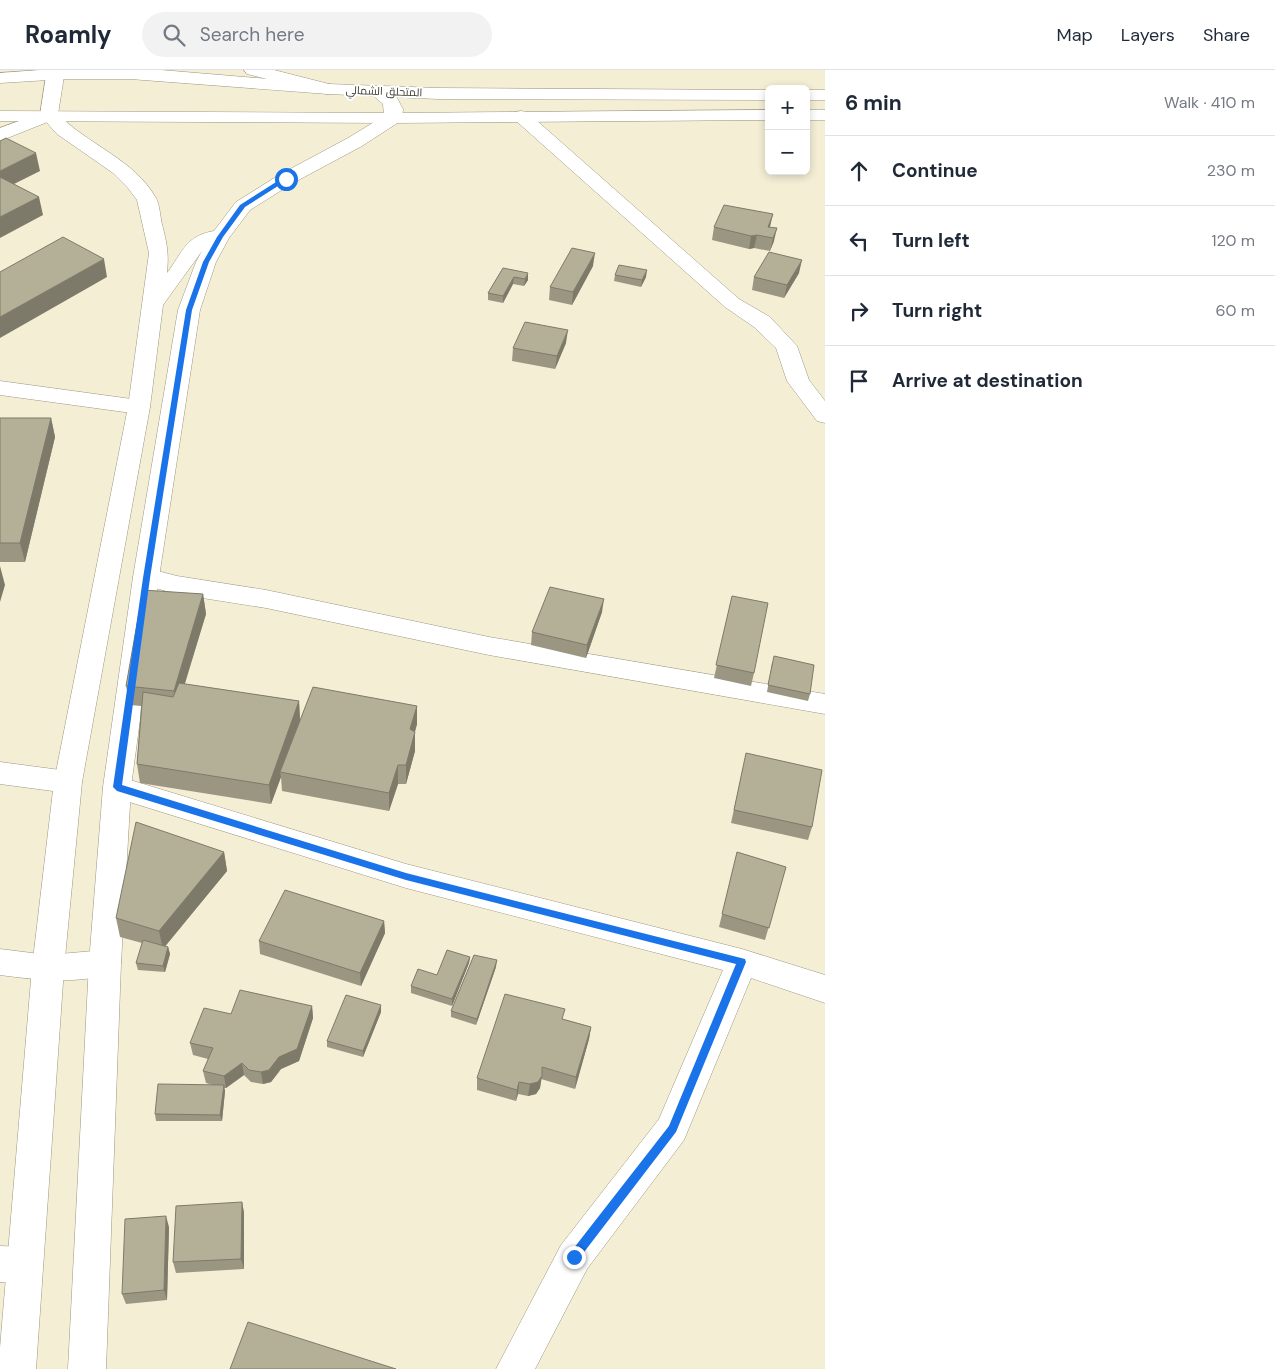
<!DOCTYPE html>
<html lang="en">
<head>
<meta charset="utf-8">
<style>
	:root { --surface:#fff; --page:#f2f2f3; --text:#1f2937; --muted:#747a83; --line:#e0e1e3 }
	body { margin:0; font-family:"DM Sans",Cairo,sans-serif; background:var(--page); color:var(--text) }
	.controls { position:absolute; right:15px; top:15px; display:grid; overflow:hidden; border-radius:8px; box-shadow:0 2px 8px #0003 }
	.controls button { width:45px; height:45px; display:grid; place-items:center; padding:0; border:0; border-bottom:1px solid var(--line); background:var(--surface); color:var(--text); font:25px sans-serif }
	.stop { position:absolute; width:15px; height:15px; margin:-11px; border:4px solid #1a73e8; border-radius:50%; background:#fff }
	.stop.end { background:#1a73e8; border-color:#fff; box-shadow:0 1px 5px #0008 }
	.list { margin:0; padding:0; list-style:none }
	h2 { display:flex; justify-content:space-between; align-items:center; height:65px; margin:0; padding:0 20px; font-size:21px }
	h2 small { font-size:16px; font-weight:400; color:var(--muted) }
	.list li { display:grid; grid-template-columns:32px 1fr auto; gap:15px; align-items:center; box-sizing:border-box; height:70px; padding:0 20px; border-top:1px solid var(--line) }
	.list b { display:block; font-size:19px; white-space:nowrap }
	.list em { font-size:16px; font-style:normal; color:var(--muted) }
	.icon { flex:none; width:28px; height:28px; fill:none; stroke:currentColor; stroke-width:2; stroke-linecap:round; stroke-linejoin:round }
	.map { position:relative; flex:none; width:825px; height:1299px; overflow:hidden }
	header { display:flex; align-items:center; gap:30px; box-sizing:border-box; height:70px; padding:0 25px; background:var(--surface); border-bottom:1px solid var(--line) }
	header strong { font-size:24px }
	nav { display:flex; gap:28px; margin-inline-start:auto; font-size:18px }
	.search { width:350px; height:45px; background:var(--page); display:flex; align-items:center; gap:12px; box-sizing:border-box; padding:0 18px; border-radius:28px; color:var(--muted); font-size:19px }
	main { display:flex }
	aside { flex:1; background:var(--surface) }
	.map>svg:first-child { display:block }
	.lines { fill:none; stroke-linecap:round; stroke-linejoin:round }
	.minor-casing { stroke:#9c9780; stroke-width:1 }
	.major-casing { stroke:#9c9780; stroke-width:1 }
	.highway-casing { stroke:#9c9780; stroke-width:1 }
	.minor { fill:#fff; fill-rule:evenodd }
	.major { fill:#fff; fill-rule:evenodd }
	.highway { fill:#fff; fill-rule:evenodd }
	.wall { fill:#9b9682 }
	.shaded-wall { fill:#7e7a6a }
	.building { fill:#b4af97; stroke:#7e7a6a }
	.route { fill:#1a73e8 }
	.labels { text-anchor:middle; stroke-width:4; stroke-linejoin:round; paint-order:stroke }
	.far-street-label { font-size:11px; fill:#39372d; stroke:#fff }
</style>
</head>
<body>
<header>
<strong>Roamly</strong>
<div class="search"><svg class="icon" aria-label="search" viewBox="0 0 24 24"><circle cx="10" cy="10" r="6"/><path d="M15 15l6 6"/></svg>Search here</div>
<nav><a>Map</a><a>Layers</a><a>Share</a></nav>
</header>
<main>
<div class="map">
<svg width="825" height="1299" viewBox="0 0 825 1299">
	<rect width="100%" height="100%" fill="#f4eed5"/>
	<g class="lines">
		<g class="minor-casing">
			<path id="minor" d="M49,40L55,41L58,45L55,49L0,71V58Z
				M521,41L527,42L739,229L770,247L797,276L809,310L825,331V353L817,351L787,311L776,278L754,257L725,237L515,50L512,46L515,42Z
				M0,311L139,330L147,332L150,337L147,342L139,344L0,325Z
				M146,498L177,506L266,520L489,567L825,624V644L489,585L266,538L177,524L137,513L133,507L137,501Z
				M0,692L68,701L78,704L82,712L78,720L68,723L0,714Z
				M117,706L406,794L742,879L825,905V933L751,908L684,1070L587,1199L535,1299H496L561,1175L659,1049L723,900L406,818L107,725L103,717L107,709Z
				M0,879L48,885L105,880L116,884L121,893L116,902C79,915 38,910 0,905Z
				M0,1176L25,1177L38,1183L43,1195L38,1207L25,1213L0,1212Z"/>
		</g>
		<g class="major-casing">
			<path id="major" d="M47,0H65L58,44C88,75 134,89 156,128C160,136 160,146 162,154C167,174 169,183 167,203C183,182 185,166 214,161L236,132L279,105L348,68L384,46L383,34L368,21L371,17L377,16L383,17L397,28L403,39L402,48L399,52L362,76L293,113L250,140L229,168L216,192L200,240L159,507L131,717L121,893L106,1299H68L89,893L103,717L133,507L178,240L196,192L202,181L163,235L150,337L82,712L64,898L36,1299H0V1278L32,898L54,712L128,337L149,183L137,130L128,118L113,103L57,64L40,45Z
				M244,0H274L333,15L336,19L333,23L327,24L247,4Z"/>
		</g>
		<g class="highway-casing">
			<path id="highway" d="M40,0H161L328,14L438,18L769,20V30L438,29L328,24L130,9H65L0,13V3Z
				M806,20H825V30H806Z
				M769,40V50L393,53L0,51V41L393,43Z
				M806,40H825V50H806Z"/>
		</g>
		<use href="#minor" class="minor"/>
		<use href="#major" class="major"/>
		<use href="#highway" class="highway"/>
	</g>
	<path class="wall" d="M714,157H770L774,171L770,181L754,178L749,179L712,170Z
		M593,196L572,235L549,230L550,217Z
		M503,198L528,210L524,216L513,214L503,233L488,230V223Z
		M799,203L784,228L752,220L754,207Z
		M615,205L646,207L641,217L614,211Z
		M566,273L555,299L512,291L513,278Z
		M0,348H51L55,367L25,492H0Z
		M203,524L206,544L184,614L299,631L300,650L417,636V654L415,662V681L406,714H398L389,741L282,721L281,707L271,734L140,713L137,694L141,636L130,635L126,616Z
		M732,526L754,603L751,616L714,608Z
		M602,542L586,588L531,575L532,562Z
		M772,593L810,624L808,631L767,622Z
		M743,697L812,757L808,770L731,753Z
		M224,782L227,801L165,876L168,877L170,884L165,902L138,900L136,893L142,873L120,867L116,848Z
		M737,782L786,797L765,870L719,857Z
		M384,851L385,863L361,916L260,884L259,871Z
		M470,887L469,893L452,936L411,923V916L437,905Z
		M496,897L476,955L451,947V941Z
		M381,935V942L363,987L327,977V971Z
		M312,936L313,948L299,991L281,999L271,1012L263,1014L251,1012L244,1005L226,1018H224L225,1021L222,1051H156L155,1044L213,1015L206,1013L203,1001L208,989L193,985L190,973L231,944Z
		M563,949L591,957L589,969L575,1019L541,1009L540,1018L536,1024L528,1026L518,1024L516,1031L477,1020V1008Z
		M242,1132L244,1143V1199L176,1203L173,1192Z
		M169,1157L167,1230L126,1234L122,1224Z"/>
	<path class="shaded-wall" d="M36,83L40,101L0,121V101Z
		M39,127L43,145L0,168V147Z
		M773,144L770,157H768Z
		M777,158L774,171L770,181L773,168Z
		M757,165L754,178L749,179L751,166Z
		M595,183L593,196L572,235L573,222Z
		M104,189L107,207L0,268V247Z
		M802,190L799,203L784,228L787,215Z
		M647,200L646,207L641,217L642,210Z
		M528,203V210L524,216L525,209Z
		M514,207L513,214L503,233V226Z
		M568,260L566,273L555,299L557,286Z
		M51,348L55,367L25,492L20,473Z
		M0,496L5,515L0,532Z
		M203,524L206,544L177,640L174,621Z
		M604,529L602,542L586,588L587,575Z
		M299,631L300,650L280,702L281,707L271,734L269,715Z
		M417,636V654L410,678V659Z
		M415,662V681L406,714V695Z
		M398,695V714L389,741V723Z
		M224,782L227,801L163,879L159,861Z
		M384,851L385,863L361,916L360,903Z
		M168,877L170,884L165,902L163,896Z
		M470,887L469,893L452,936V929Z
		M497,890L496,897L476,955L477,949Z
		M381,935V942L363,987V981Z
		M312,936L313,948L299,991L281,999L271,1012L263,1014L261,1002Z
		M591,957L589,969L575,1019L576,1007Z
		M242,993L244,1005L226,1018L224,1006Z
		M542,1006L540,1018L536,1024L528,1026L530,1014Z
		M519,1012L518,1024L516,1031L517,1020Z
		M224,1015L225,1021L222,1051L220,1045Z
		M242,1132L244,1143V1199L241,1189Z
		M166,1146L169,1157L167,1230L164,1220Z"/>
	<path class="building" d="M6,68L36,83L0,101V71Z
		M0,107L39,127L0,147Z
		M724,135L773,144L768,157L777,158L773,168L757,165L751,166L714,157Z
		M63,167L104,189L0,247V202Z
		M572,178L595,183L573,222L550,217Z
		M769,182L802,190L787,215L754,207Z
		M619,195L647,200L642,210L615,205Z
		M503,198L528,203L525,209L514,207L503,226L488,223Z
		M525,252L568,260L557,286L513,278Z
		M0,348H51L20,473H0Z
		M550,517L604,529L587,575L532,562Z
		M143,520L203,524L174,621L126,616Z
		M732,526L768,533L754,603L716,595Z
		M774,586L814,595L810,624L768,615Z
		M179,613L299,631L269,715L137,694L143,622L173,627Z
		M313,617L417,636L410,659L415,662L406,695H398L389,723L280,702Z
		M746,683L822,700L812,757L734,740Z
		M136,752L224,782L159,861L116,848Z
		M737,782L786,797L769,858L722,844Z
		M285,820L384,851L360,903L259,871Z
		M143,870L168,877L163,896L136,893Z
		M447,880L470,887L452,929L411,916L418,899L437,905Z
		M474,885L497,890L477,949L451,941Z
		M240,920L312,936L297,979L279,987L269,1000L261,1002L249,1000L242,993L224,1006L203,1001L213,978L190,973L204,938L231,944Z
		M505,924L565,939L562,949L591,957L576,1007L542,997V1006L538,1012L530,1014L519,1012L517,1020L477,1008Z
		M346,925L381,935L363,981L327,971Z
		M158,1014L224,1015L220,1045L155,1044Z
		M242,1132L241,1189L173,1192L176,1136Z
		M166,1146L164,1220L122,1224L125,1149Z
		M248,1252L396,1299H230Z"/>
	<path class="route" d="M284,107L289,109L245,137L223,167L209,192L192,240L150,508L122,715L406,803L745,889L746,892L676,1062L578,1190L574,1192L570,1190L569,1187L570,1183L669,1056L736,894L406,810L117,721L113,717L143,508L186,240L203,192L217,167L240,135Z"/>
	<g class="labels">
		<g class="far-street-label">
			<text transform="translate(384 21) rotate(2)" y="4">المتحلق الشمالي</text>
		</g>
	</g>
</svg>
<div class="controls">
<button>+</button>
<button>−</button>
</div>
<div class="stop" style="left:286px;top:109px"></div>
<div class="stop end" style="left:574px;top:1187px"></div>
</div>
<aside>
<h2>6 min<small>Walk · 410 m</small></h2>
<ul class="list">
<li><svg class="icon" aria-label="ahead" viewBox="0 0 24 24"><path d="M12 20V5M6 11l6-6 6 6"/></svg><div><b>Continue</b></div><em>230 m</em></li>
<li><svg class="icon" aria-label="left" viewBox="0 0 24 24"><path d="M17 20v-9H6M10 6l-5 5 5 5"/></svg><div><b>Turn left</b></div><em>120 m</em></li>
<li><svg class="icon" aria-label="right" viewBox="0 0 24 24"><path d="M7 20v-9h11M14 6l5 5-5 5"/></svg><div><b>Turn right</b></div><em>60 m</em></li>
<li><svg class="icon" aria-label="arrive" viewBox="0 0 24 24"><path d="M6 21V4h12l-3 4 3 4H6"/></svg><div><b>Arrive at destination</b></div></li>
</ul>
</aside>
</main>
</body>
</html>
